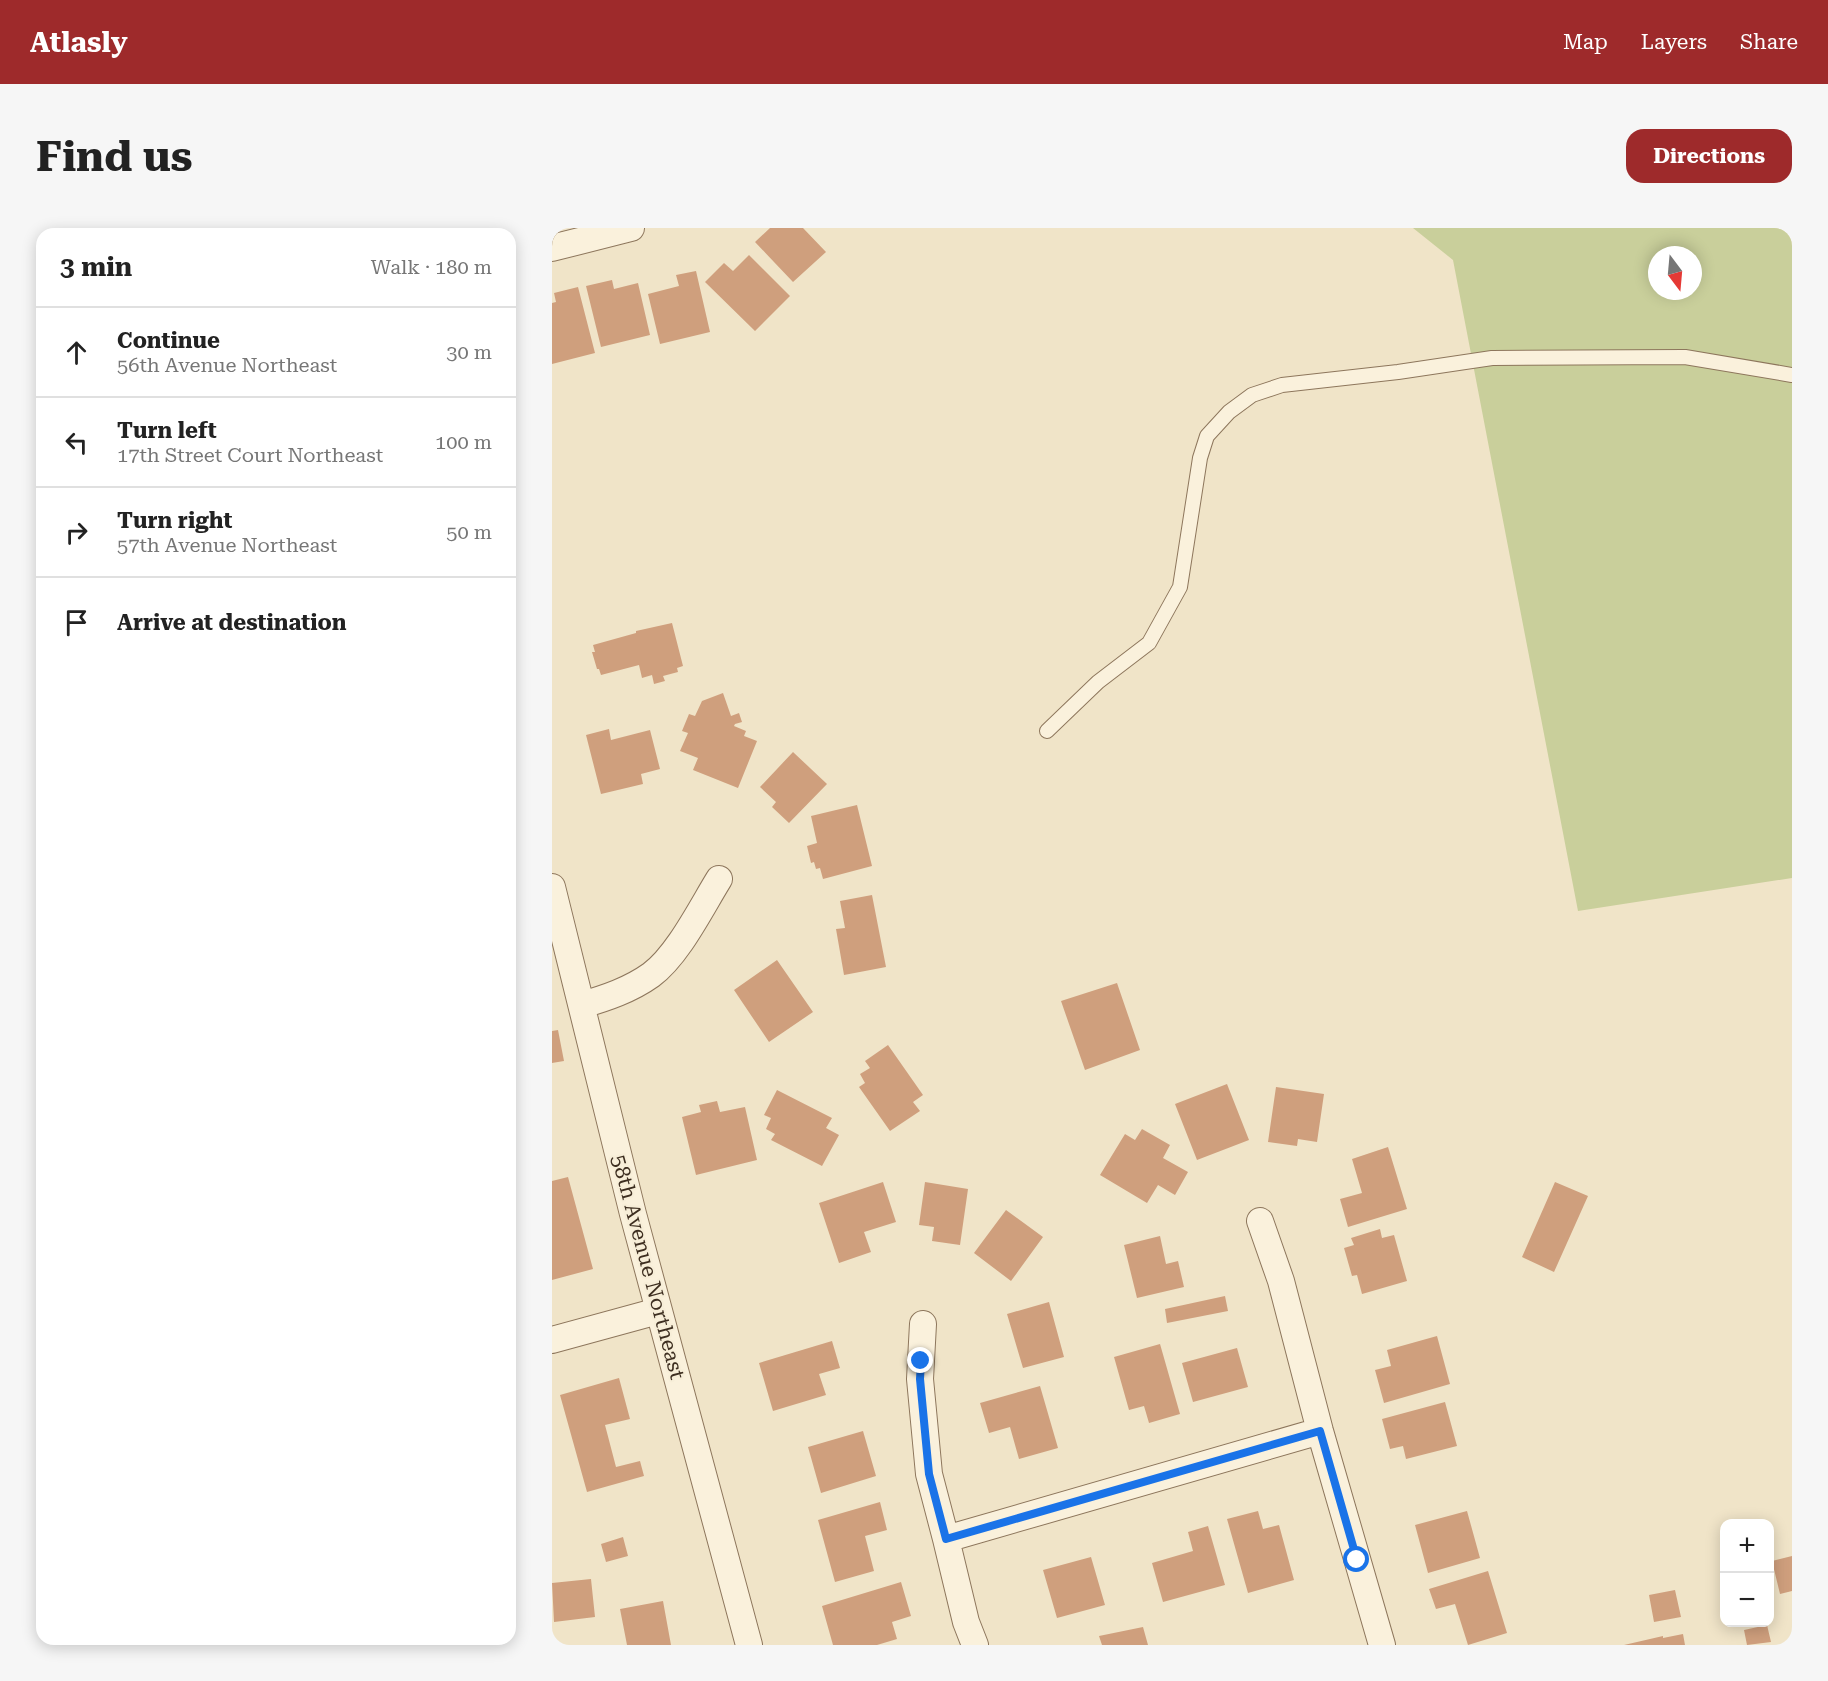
<!DOCTYPE html>
<html lang="en">
<head>
<meta charset="utf-8">
<style>
	:root { --surface:#fff; --page:#f6f6f6; --text:#222; --muted:#767676; --line:#e0e0e0; --accent:#9e2a2b }
	body { margin:0; font-family:"Roboto Serif",serif; background:var(--page); color:var(--text) }
	.controls { position:absolute; right:18px; bottom:18px; display:grid; overflow:hidden; border-radius:12px; box-shadow:0 3px 15px #0003 }
	.controls button { width:54px; height:54px; display:grid; place-items:center; padding:0; border:0; border-bottom:2px solid var(--line); background:var(--surface); color:var(--text); font:30px sans-serif }
	.compass { position:absolute; left:1096px; top:18px; width:54px; height:54px; border-radius:50%; background:var(--surface); box-shadow:0 3px 15px #0003; rotate:164deg }
	.stop { position:absolute; width:18px; height:18px; margin:-14px; border:4px solid #1a73e8; border-radius:50%; background:#fff }
	.stop.end { background:#1a73e8; border-color:#fff; box-shadow:0 2px 6px #0008 }
	.list { margin:0; padding:0; list-style:none }
	h2 { display:flex; justify-content:space-between; align-items:center; height:78px; margin:0; padding:0 24px; font-size:26px }
	h2 small { font-size:20px; font-weight:400; color:var(--muted) }
	.list li { display:grid; grid-template-columns:39px 1fr auto; gap:18px; align-items:center; box-sizing:border-box; height:90px; padding:0 24px; border-top:2px solid var(--line) }
	.list b { display:block; font-size:22px; white-space:nowrap }
	.list p { margin:0; font-size:20px; white-space:nowrap; color:var(--muted) }
	.list em { font-size:20px; font-style:normal; color:var(--muted) }
	.icon { flex:none; width:33px; height:33px; fill:none; stroke:currentColor; stroke-width:2; stroke-linecap:round; stroke-linejoin:round }
	.map { position:relative; flex:none; width:1240px; height:1417px; overflow:hidden; border-radius:18px }
	header { display:flex; align-items:center; gap:36px; box-sizing:border-box; height:84px; padding:0 30px; background:var(--accent); color:#fff }
	header strong { font-size:28px }
	nav { display:flex; gap:33px; margin-inline-start:auto; font-size:21px }
	.intro { display:flex; align-items:center; justify-content:space-between; box-sizing:border-box; height:144px; padding:0 36px }
	h1 { margin:0; font-size:42px }
	.button { padding:15px 27px; border-radius:18px; background:var(--accent); color:#fff; font-size:21px; font-weight:700 }
	main { display:flex; gap:36px; padding:0 36px }
	aside { flex:1; background:var(--surface); border-radius:18px; box-shadow:0 3px 15px #0003 }
	.map>svg:first-child { display:block }
	.green { fill:#c9cf9b; fill-rule:evenodd }
	.building { fill:#cf9f7d }
	.lines { fill:none; stroke-linecap:round; stroke-linejoin:round }
	.service-casing { stroke:#8d765c; stroke-width:16 }
	.minor-casing { stroke:#8d765c; stroke-width:28 }
	.service { stroke:#faf1dc; stroke-width:14 }
	.minor { stroke:#faf1dc; stroke-width:26 }
	.route { stroke:#1a73e8; stroke-width:8 }
	.labels { text-anchor:middle; stroke-width:4.5; stroke-linejoin:round; paint-order:stroke }
	.street-label { font-size:21px; fill:#3d2e20; stroke:#f7eed8 }
</style>
</head>
<body>
<header>
<strong>Atlasly</strong>
<nav><a>Map</a><a>Layers</a><a>Share</a></nav>
</header>
<div class="intro"><h1>Find us</h1><a class="button">Directions</a></div>
<main>
<aside>
<h2>3 min<small>Walk · 180 m</small></h2>
<ul class="list">
<li><svg class="icon" aria-label="ahead" viewBox="0 0 24 24"><path d="M12 20V5M6 11l6-6 6 6"/></svg><div><b>Continue</b><p>56th Avenue Northeast</p></div><em>30 m</em></li>
<li><svg class="icon" aria-label="left" viewBox="0 0 24 24"><path d="M17 20v-9H6M10 6l-5 5 5 5"/></svg><div><b>Turn left</b><p>17th Street Court Northeast</p></div><em>100 m</em></li>
<li><svg class="icon" aria-label="right" viewBox="0 0 24 24"><path d="M7 20v-9h11M14 6l5 5-5 5"/></svg><div><b>Turn right</b><p>57th Avenue Northeast</p></div><em>50 m</em></li>
<li><svg class="icon" aria-label="arrive" viewBox="0 0 24 24"><path d="M6 21V4h12l-3 4 3 4H6"/></svg><div><b>Arrive at destination</b></div></li>
</ul>
</aside>
<div class="map">
<svg width="1240" height="1417" viewBox="0 0 1240 1417">
	<rect width="100%" height="100%" fill="#f0e4c8"/>
	<path class="green" d="M861,0H1240V650L1026,683L901,32ZM1105,27H1141V63H1105Z"/>
	<path class="building" d="M218,0H251L274,24L241,54L203,14Z
		M197,27L238,68L203,103L153,54L172,35L181,43Z
		M144,43L158,104L108,116L96,66L127,58L124,47Z
		M60,52L62,61L86,55L98,107L49,119L34,58Z
		M26,59L43,125L0,136V75L4,74L2,65Z
		M120,395L131,438L125,440L126,444L111,448L113,453L102,456L100,447L90,450L87,437L49,447L47,441H45L40,424H43L41,417L84,405V403Z
		M171,465L179,488L187,485L190,494L183,496L182,498L194,503L192,508L205,513L186,560L141,542L146,530L128,523L136,505L130,503L137,486L143,488L150,473Z
		M57,501L59,512L98,502L108,541L89,546L91,556L49,566L34,507Z
		M241,524L275,556L237,595L220,579L224,574L208,559Z
		M305,577L320,638L271,651L268,640L264,641L262,634L259,635L255,618L265,615L259,588Z
		M320,667L334,739L292,747L284,701L293,700L288,673Z
		M225,732L261,784L217,814L182,762Z
		M565,755L588,822L533,842L509,773Z
		M6,802L12,833L0,835V803Z
		M336,817L371,867L361,874L368,883L338,903L307,859L313,855L308,846L318,840L313,833Z
		M675,856L697,912L645,932L623,876Z
		M724,859L772,866L765,914L746,911L745,918L716,914Z
		M225,862L280,890L274,900L287,907L270,938L219,912L223,906L214,901L219,890L212,887Z
		M165,873L168,884L193,879L205,932L144,947L130,889L149,884L147,877Z
		M590,901L618,917L611,930L636,944L623,967L606,957L595,975L548,947L573,906L583,912Z
		M836,919L855,981L796,999L788,971L810,965L800,931Z
		M16,949L41,1041L0,1052V953Z
		M331,954L344,994L312,1004L319,1024L287,1035L267,975Z
		M373,954L416,961L408,1017L380,1013L382,999L367,997Z
		M1003,954L1036,968L1002,1044L970,1029Z
		M454,982L491,1009L459,1053L422,1025Z
		M828,1001L830,1010L842,1007L855,1053L810,1066L805,1047L800,1048L792,1020L802,1017L799,1010Z
		M608,1008L614,1036L626,1033L632,1059L585,1070L572,1017Z
		M673,1068L676,1083L615,1095L613,1081Z
		M497,1074L512,1129L471,1140L455,1086Z
		M885,1108L898,1156L832,1175L823,1142L839,1138L835,1122Z
		M280,1113L288,1140L267,1146L274,1167L221,1183L207,1135Z
		M608,1116L628,1186L597,1195L592,1178L577,1182L562,1129Z
		M685,1120L696,1159L641,1174L630,1135Z
		M67,1150L78,1191L53,1197L64,1239L88,1233L92,1248L35,1264L8,1167Z
		M488,1158L506,1220L467,1231L458,1199L437,1205L428,1175Z
		M893,1174L905,1218L854,1231L851,1218L838,1221L830,1191Z
		M311,1203L324,1248L269,1265L256,1219Z
		M328,1274L335,1302L313,1308L322,1343L283,1354L266,1292Z
		M706,1283L711,1301L727,1297L742,1352L696,1365L675,1291Z
		M915,1283L928,1330L876,1345L863,1297Z
		M656,1298L673,1357L611,1374L600,1335L641,1323L636,1304Z
		M71,1309L76,1328L54,1334L49,1316Z
		M1240,1328V1363L1228,1366L1220,1333Z
		M539,1329L553,1377L505,1390L491,1342Z
		M936,1343L955,1405L916,1417L903,1376L884,1381L877,1361Z
		M39,1351L43,1389L2,1394L0,1355Z
		M349,1354L359,1388L340,1394L345,1411L325,1417H281L270,1378Z
		M1123,1362L1129,1389L1102,1394L1097,1367Z
		M111,1373L119,1417H75L68,1381Z
		M1215,1397L1219,1414L1195,1417L1192,1402Z
		M591,1399L596,1417H550L547,1408Z
		M1131,1406L1133,1417H1072L1111,1408V1410Z"/>
	<g class="lines">
		<g class="service-casing">
			<path id="service" d="M495,503L546,454L597,415L628,359L648,230L655,208L677,184L700,167L730,157L846,144L940,130L1133,129L1240,147"/>
		</g>
		<g class="minor-casing">
			<path id="minor" d="M0,20L79,0
				M0,659L81,986L197,1417
				M30,777C54,770 78,762 99,747C126,727 149,680 167,651
				M708,993L729,1053L768,1203L830,1417
				M371,1096L368,1151L377,1246L394,1311L414,1394L423,1417
				M0,1112L106,1083
				M394,1311L768,1203"/>
		</g>
		<use href="#service" class="service"/>
		<use href="#minor" class="minor"/>
	</g>
	<g class="lines">
		<path class="route" d="M369,1133L368,1151L377,1246L394,1311L768,1203L805,1332"/>
	</g>
	<g class="labels">
		<g class="street-label">
			<text transform="translate(96 1039) rotate(75)" y="7">58th Avenue Northeast</text>
		</g>
	</g>
</svg>
<div class="controls">
<button>+</button>
<button>−</button>
</div>
<svg class="compass" viewBox="-18 -18 36 36"><path d="M0-13l5 13h-10z" fill="#e53935"/><path d="M0 13l5-13h-10z" fill="#767676"/></svg>
<div class="stop" style="left:805px;top:1332px"></div>
<div class="stop end" style="left:369px;top:1133px"></div>
</div>
</main>
</body>
</html>
